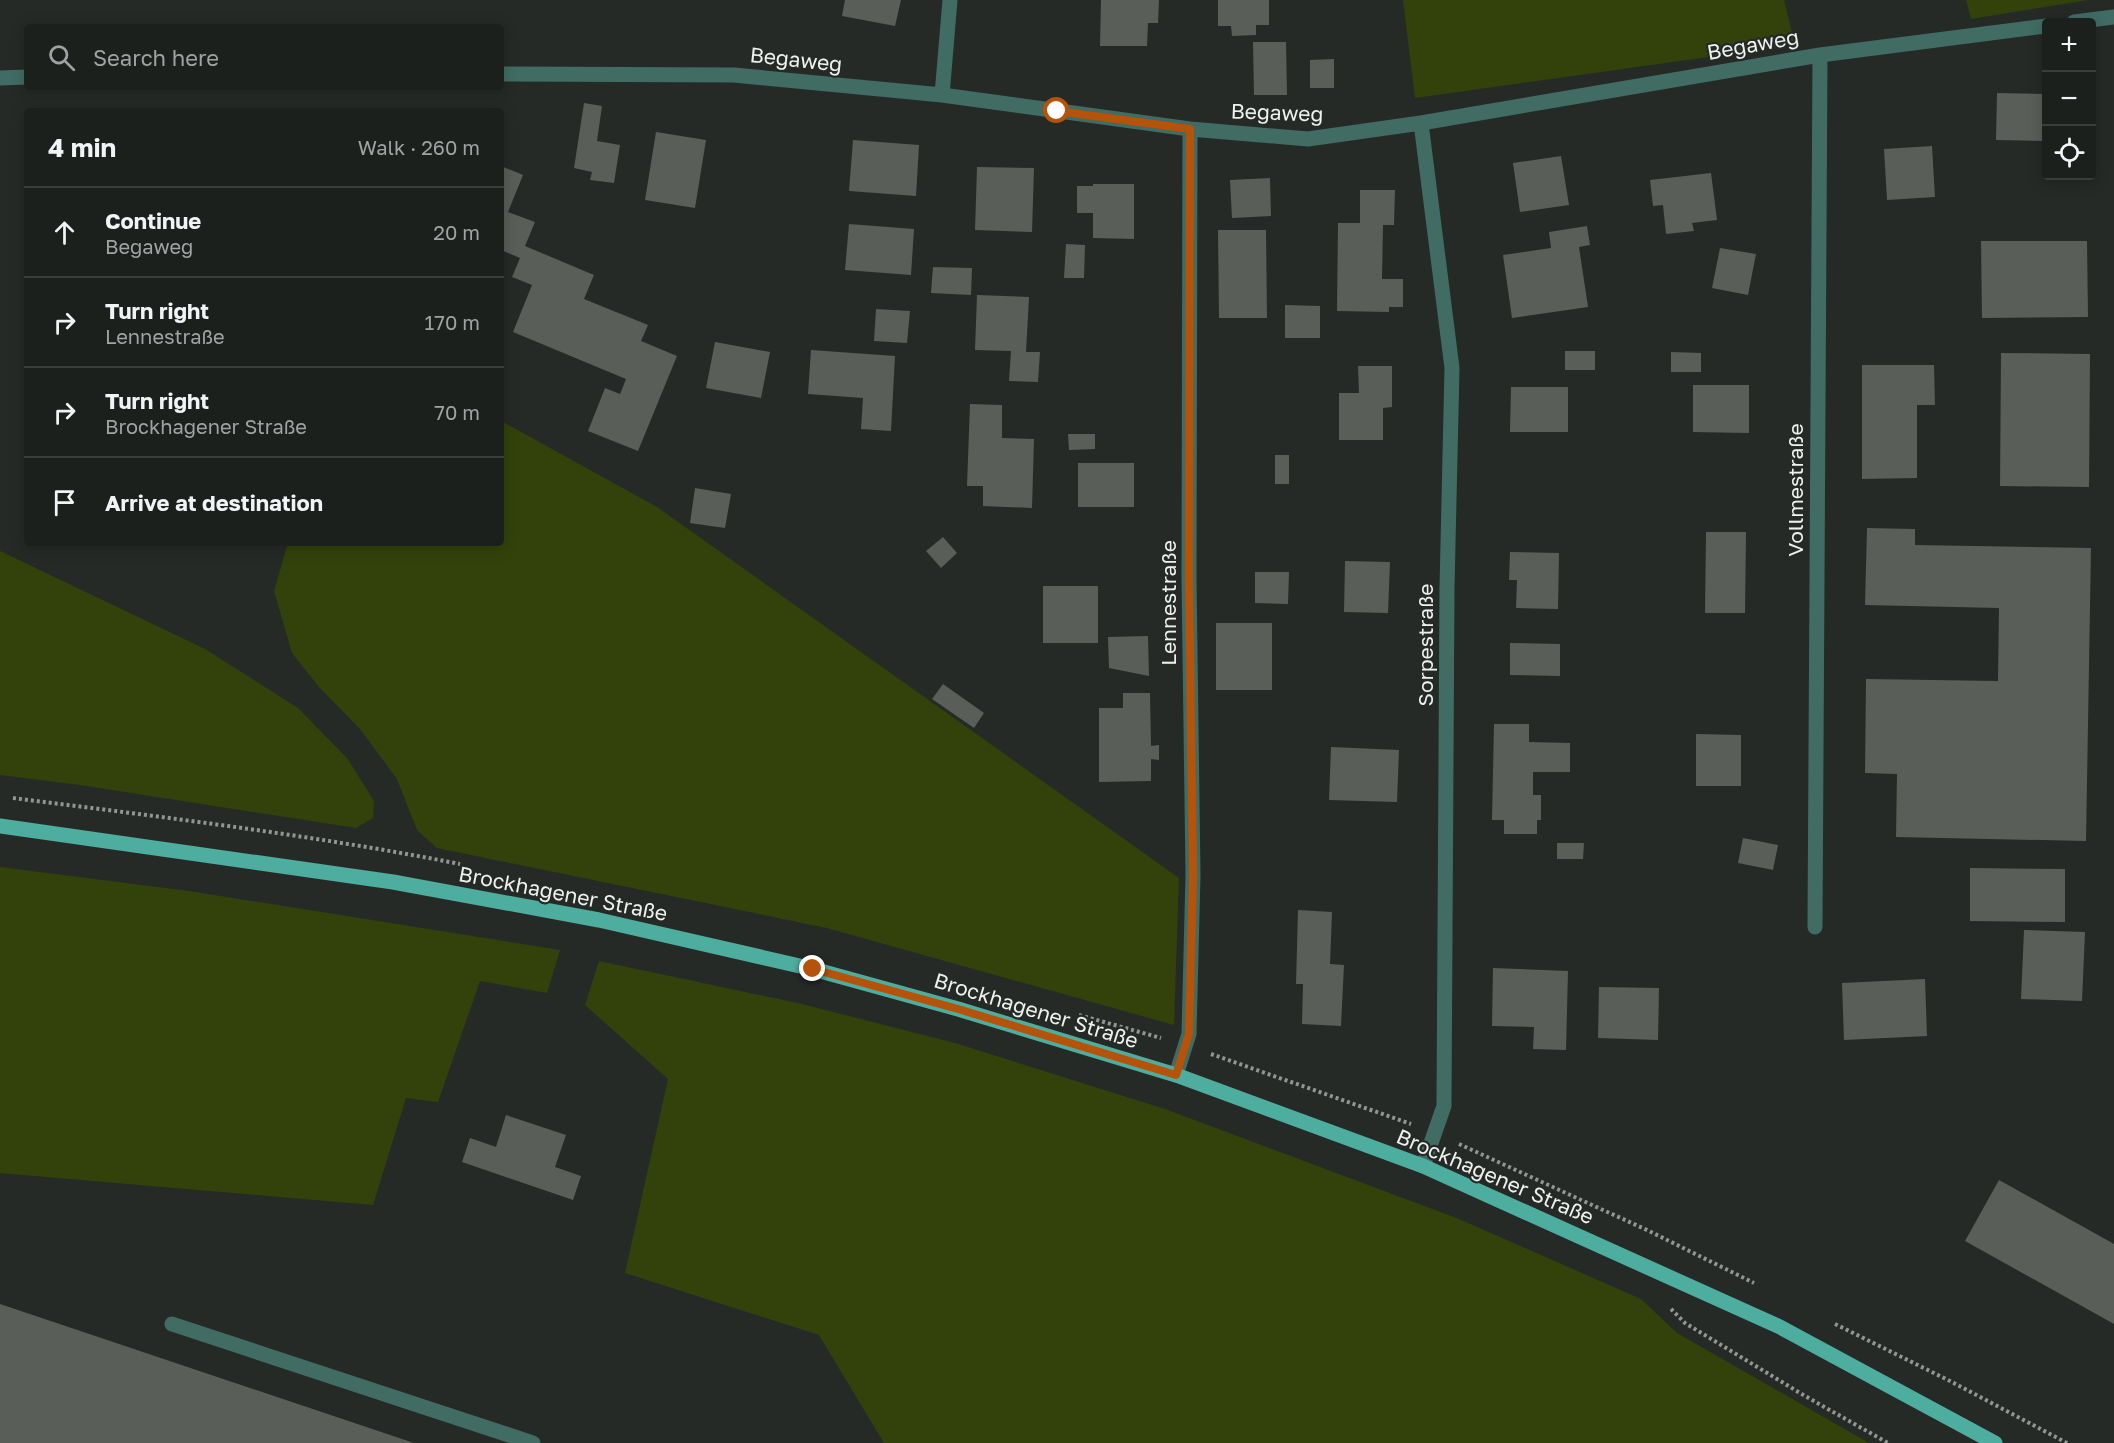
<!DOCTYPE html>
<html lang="en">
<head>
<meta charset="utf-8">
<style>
	:root { --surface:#1c201d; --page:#252826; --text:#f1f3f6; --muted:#a0a3a4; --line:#3a3e3b }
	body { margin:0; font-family:"Golos Text",sans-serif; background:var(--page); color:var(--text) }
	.controls { position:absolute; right:18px; top:18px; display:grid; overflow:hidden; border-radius:6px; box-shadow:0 3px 15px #0003 }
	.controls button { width:54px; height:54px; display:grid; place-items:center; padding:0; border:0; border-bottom:2px solid var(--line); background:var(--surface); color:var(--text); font:30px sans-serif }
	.stop { position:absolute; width:18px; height:18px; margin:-14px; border:4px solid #b45309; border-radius:50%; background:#fff }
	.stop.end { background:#b45309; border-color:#fff; box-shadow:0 2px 6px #0008 }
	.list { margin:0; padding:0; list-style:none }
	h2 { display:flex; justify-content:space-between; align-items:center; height:78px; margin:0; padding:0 24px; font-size:26px }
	h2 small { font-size:20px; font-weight:400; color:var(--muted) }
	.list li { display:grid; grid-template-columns:39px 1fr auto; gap:18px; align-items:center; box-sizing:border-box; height:90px; padding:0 24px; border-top:2px solid var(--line) }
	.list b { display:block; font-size:22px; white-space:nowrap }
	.list p { margin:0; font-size:20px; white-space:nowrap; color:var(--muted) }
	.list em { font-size:20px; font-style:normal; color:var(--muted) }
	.icon { flex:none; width:33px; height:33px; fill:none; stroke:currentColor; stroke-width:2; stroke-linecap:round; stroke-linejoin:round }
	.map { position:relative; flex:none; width:2114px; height:1443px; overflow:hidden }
	.search { position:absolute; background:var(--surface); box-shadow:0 3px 15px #0003; left:24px; top:24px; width:480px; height:66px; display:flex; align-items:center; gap:15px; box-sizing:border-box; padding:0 21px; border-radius:6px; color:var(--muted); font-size:22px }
	.panel { position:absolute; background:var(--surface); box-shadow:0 3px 15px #0003; left:24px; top:108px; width:480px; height:438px; border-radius:6px }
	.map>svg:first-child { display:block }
	.green { fill:#33420a }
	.building { fill:#595e59 }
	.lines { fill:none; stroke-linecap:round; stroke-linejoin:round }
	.path { stroke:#919693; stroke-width:4; stroke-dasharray:3 3; stroke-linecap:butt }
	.minor { stroke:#406c64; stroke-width:15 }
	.major { stroke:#4dae9f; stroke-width:15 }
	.route { stroke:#b45309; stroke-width:8 }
	.labels { text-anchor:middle; stroke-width:4.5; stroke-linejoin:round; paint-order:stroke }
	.street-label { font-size:21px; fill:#edf1ef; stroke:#252a27 }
</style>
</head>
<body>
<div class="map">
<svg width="2114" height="1443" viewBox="0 0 2114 1443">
	<rect width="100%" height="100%" fill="#252a27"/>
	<path class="green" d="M1403,0H1784L1795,45L1415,98Z
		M1966,0H2088L1971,19Z
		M501,421L657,507L1179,878L1174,1025L827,928L437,848L417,830L397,779L360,729L319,687L292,653L274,591L288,543H501Z
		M0,551L205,649L298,708L347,758L374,801L373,818L356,828L80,785L0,775Z
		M0,867L189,891L560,950L547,993L480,981L438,1102L406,1098L373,1205L0,1173Z
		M599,961L802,1004L955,1043L1165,1109L1459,1219L1641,1299L1677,1333L1869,1443H884L819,1335L625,1273L668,1079L585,1005Z"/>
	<path class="building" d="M845,0H901L895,26L842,16Z
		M1101,0H1159L1158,23H1148L1147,46H1100Z
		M1218,0H1269V25H1256V35L1232,36L1231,26H1218Z
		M1253,42H1286L1287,95H1254Z
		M1334,59V88H1310V60Z
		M1997,93L2046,94V141L1996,140Z
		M584,103L602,106L597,141L620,145L614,183L590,180L592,172L574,168Z
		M656,132L706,140L695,208L645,200Z
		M853,140L919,145L916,196L849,191Z
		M1932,146L1935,197L1887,200L1884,149Z
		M1561,156L1569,205L1520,212L1513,163Z
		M501,166L523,175L508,212L535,222L525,246L594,275L584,299L648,325L641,341L677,356L638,451L588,431L605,388L620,394L626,379L513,332L532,285L512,277L520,258L501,250Z
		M977,167L1034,168L1032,232L975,230Z
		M1711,173L1717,220L1692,223L1694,231L1666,234L1663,205L1653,206L1650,180Z
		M1270,178L1271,216L1232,218L1230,180Z
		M1093,184H1134V239L1093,238V213H1077V186H1093Z
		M1360,190H1395L1394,225H1383L1382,279H1403V307H1389V312L1337,311L1338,223H1360Z
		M849,224L914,229L911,275L845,270Z
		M1587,226L1590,245L1579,247L1588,307L1512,318L1503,255L1551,248L1549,232Z
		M1218,230H1266L1267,318H1219Z
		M1981,241H2087L2088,317L1982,318Z
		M1066,244L1085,245L1084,278H1064Z
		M1720,248L1756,254L1748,295L1712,288Z
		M933,267L972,268L971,295L931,293Z
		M977,295L1029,297L1026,352H1040L1038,382L1009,381L1011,351L975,350Z
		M1285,305L1320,306V338H1285Z
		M876,309L910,311L907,343L874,341Z
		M715,342L770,352L761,398L706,388Z
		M811,350L895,356L891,431L861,429L863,398L808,394Z
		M1565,351H1595V370H1565Z
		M1671,352L1701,353V372H1671Z
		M2001,353L2090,354L2089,487L2000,486Z
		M1862,365H1934L1935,405H1917V478L1862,479Z
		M1358,366H1392V407L1383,408V440H1339V393H1359Z
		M1693,385H1749V433L1693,432Z
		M1511,387H1568V432H1510Z
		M970,404L1002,405V438L1034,439L1032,508L983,506V486H967Z
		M1068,434H1095V449L1069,450Z
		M1275,455H1289V484H1275Z
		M1078,463H1134V507H1078Z
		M695,488L731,494L725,528L690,523Z
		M1867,528L1915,529V545L2091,548L2086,841L1896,837L1897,774L1865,773L1866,679L1998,681L1999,608L1865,605Z
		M1706,532H1746L1745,613H1705Z
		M943,537L957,553L941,568L926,551Z
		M1510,552L1559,553L1558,609L1516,608L1517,580H1509Z
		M1345,561L1390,562L1388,613L1344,612Z
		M1255,572H1289L1288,604L1255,603Z
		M1043,586H1098V643H1043Z
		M1216,623H1272V690H1216Z
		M1148,636L1149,676L1109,668L1108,637Z
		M1510,643L1560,644V676L1510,675Z
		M943,684L984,713L974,728L932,699Z
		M1123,693H1150L1151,746L1159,745V760L1151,759V781L1099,782V708H1123Z
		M1494,724H1529V742L1570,743V772H1533V795H1541V820H1537V834H1504V820H1492Z
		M1696,734L1741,735V786H1696Z
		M1331,747L1399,750L1397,802L1329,800Z
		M1743,838L1778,845L1773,870L1738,863Z
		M1557,843H1584L1583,859H1557Z
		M1970,868L2065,869V922L1970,921Z
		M1298,910L1332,912L1330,964L1344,965L1341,1026L1302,1024L1303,984H1296Z
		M2024,930L2085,932L2082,1001L2021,999Z
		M1493,968L1568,971L1566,1050L1533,1049L1534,1027L1492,1026Z
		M1925,979L1927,1036L1844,1040L1842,983Z
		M1599,987L1659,988L1658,1040L1598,1038Z
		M506,1115L566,1135L555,1167L581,1176L573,1200L462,1162L470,1138L496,1147Z
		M1999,1180L2114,1244V1324L1965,1241Z
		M0,1304L414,1443H0Z"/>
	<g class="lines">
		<path class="path" d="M13,798C162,817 312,835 460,864
			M1079,1015L1161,1038
			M1211,1054L1411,1124
			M1459,1144L1649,1231L1754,1283
			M1671,1309L1685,1323L1805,1396L1888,1443
			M1835,1324L1950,1381L2067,1443"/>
		<path class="minor" d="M2074,22L2114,17
			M501,74L734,75L942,95L1190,129L1308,139L1421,123L1820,55L2046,26
			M0,78L27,77
			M942,95L950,0
			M1421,123L1452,368L1447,588L1444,1106L1423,1166
			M1815,927L1820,55
			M1176,1075L1189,1034L1193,875L1189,577L1190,129
			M172,1324L533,1443"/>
		<path class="major" d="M0,826L393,882L599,920L813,969L958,1009L1176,1075L1423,1166L1780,1327L1995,1443"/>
	</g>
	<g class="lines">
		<path class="route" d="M813,969L958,1009L1176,1075L1189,1034L1193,875L1189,577L1190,129L1057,111"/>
	</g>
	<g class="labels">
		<g class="street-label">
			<text transform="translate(1753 45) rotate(-10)" y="7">Begaweg</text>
			<text transform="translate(796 60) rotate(6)" y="7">Begaweg</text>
			<text transform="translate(1277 113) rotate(2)" y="7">Begaweg</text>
			<text transform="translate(1796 490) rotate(-90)" y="7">Vollmestraße</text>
			<text transform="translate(1169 603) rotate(-90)" y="7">Lennestraße</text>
			<text transform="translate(1426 645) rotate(-90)" y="7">Sorpestraße</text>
			<text transform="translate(563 894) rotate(11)" y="7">Brockhagener Straße</text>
			<text transform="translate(1036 1011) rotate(17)" y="7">Brockhagener Straße</text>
			<text transform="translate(1495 1177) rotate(23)" y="7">Brockhagener Straße</text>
		</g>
	</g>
</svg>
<div class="controls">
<button>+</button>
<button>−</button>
<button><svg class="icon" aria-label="locate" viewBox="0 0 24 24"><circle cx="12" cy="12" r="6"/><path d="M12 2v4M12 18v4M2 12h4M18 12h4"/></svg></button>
</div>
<div class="stop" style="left:1057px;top:111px"></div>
<div class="stop end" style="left:813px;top:969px"></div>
<div class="search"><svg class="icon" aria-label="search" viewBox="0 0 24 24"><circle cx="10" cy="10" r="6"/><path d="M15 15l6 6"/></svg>Search here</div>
<section class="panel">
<h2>4 min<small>Walk · 260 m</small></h2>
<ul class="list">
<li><svg class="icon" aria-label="ahead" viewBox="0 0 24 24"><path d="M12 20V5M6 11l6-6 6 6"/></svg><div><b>Continue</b><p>Begaweg</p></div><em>20 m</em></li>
<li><svg class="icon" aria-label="right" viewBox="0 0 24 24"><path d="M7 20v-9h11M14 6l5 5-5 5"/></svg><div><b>Turn right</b><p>Lennestraße</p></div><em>170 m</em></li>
<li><svg class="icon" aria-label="right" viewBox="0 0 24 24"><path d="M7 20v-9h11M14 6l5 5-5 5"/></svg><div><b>Turn right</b><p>Brockhagener Straße</p></div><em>70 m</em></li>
<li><svg class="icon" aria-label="arrive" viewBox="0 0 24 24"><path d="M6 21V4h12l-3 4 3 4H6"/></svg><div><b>Arrive at destination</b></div></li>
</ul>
</section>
</div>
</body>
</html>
